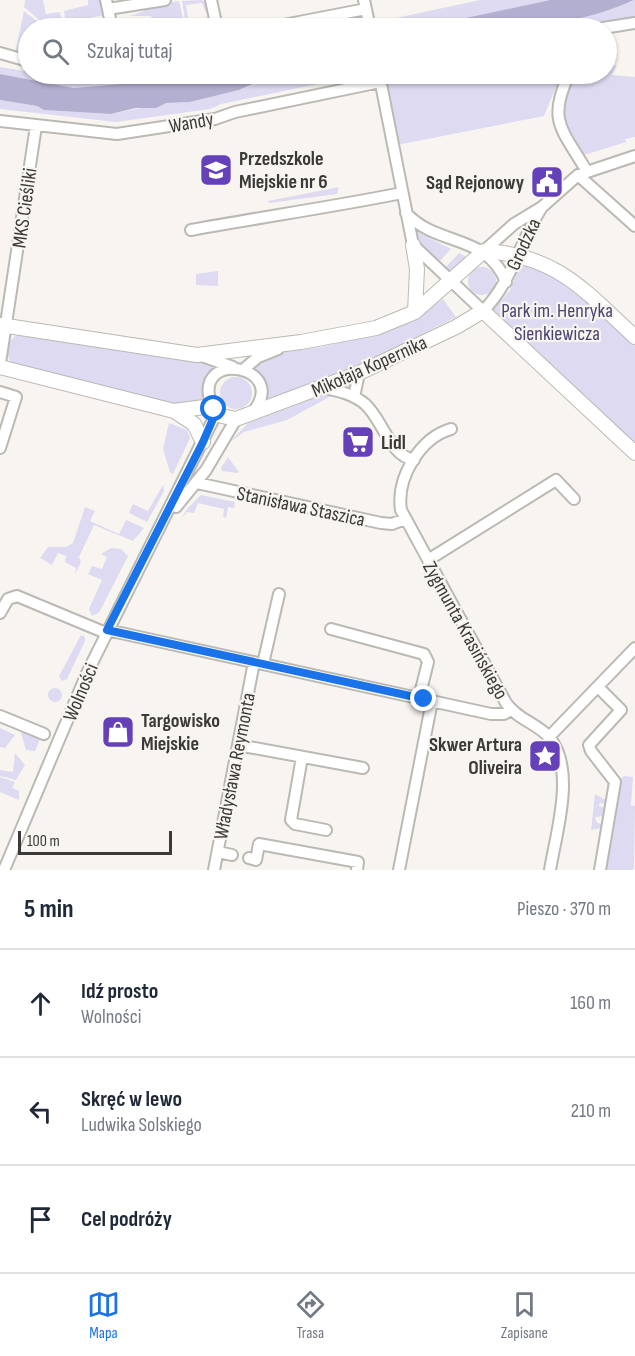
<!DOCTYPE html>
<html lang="pl">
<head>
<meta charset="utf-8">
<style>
	:root { --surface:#fff; --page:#f2f2f3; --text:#1f2937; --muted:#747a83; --line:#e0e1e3; --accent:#1a73e8 }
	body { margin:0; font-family:"Sofia Sans Condensed",sans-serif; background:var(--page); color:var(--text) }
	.scale { position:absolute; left:18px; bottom:15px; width:154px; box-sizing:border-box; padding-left:6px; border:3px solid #3b3a38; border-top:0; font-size:16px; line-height:21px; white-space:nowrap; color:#3b3a38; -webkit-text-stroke:4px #f8f5f0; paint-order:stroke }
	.stop { position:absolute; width:18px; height:18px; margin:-14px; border:4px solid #1a73e8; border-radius:50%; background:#fff }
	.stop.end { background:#1a73e8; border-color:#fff; box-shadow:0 2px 6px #0008 }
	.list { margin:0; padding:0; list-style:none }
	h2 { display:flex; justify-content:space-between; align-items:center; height:78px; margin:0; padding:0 24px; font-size:26px }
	h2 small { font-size:20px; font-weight:400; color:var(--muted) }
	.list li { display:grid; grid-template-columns:39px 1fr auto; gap:18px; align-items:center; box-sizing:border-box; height:108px; padding:0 24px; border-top:2px solid var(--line) }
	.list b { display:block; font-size:22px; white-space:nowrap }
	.list p { margin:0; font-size:20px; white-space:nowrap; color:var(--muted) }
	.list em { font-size:20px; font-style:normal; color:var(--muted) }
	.icon { flex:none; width:33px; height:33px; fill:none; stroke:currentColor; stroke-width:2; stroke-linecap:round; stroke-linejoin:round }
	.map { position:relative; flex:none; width:635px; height:870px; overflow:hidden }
	.search { position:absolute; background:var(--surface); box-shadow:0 2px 4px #0004; left:18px; right:18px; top:18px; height:66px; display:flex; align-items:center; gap:15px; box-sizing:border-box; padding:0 21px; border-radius:33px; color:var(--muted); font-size:22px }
	.sheet { height:402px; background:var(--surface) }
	nav { display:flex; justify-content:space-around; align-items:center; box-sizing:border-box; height:84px; border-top:2px solid var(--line); background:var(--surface); font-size:16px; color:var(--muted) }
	nav a { display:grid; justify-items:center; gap:3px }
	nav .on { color:var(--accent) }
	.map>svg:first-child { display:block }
	.green { fill:#dddaf1 }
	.water { fill:#b3afd0 }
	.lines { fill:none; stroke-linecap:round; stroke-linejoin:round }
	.minor-casing { stroke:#bbb9b4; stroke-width:14 }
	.major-casing { stroke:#bbb9b4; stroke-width:16 }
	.minor { stroke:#fff; stroke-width:10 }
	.major { stroke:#fff; stroke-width:14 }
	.route { stroke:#1a73e8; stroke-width:8 }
	.labels { text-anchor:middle; stroke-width:4.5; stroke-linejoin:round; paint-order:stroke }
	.street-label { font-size:20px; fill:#3b3a38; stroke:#f8f5f0 }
	.poi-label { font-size:20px; font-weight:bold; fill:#3b3a38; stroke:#f8f5f0; text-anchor:start }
	.park-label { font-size:20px; fill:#4c4271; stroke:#f8f5f0 }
</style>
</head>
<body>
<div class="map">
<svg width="635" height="870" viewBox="0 0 635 870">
	<rect width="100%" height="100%" fill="#f8f5f0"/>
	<path class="green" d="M25,0H43L46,14L60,12L61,18L47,21L49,28L24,7Z
		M88,0H101L104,15L66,23L64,11L88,5Z
		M202,0L206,3L212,28H208L205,18L208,17L202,3L186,5L188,18L185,19L182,1Z
		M480,0H550L451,21L405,25L382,21Z
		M635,0V21L599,28H529L584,17Z
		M179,1L185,27L188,28H156L151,16H130L144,11V7Z
		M24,11L46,28H28V57L15,54Z
		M105,21L107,28H62Z
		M608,54L616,67L612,75L635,77V137L625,139L626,142L581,156L560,130L562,84L558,82L544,116L397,145L383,74H606Z
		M0,67L67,78L105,79L172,74L120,84L74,88L0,74Z
		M287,74H366L221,104L210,109L116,122L0,109V100L37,106L44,110L111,114L166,103L190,102L239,90Z
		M339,187L337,194L269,203L268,201Z
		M410,223L421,234L451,249L439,262L421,244Z
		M459,253L465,256V259L451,273L445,268Z
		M521,263C572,279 597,309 635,344V445L491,313L510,290Z
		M468 281a14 14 0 1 1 28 0a14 14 0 1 1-28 0Z
		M218,271V286L196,285V274Z
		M443,299L456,317L337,377L266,400L264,382L255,368C272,348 306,351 330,345C368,336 411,322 443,299Z
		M19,334L194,360L214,366L204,381L202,402L173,405L12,364C4,354 7,339 19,334Z
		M220 393a16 16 0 1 1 32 0a16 16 0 1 1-32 0Z
		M325,394H335L287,420L244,432L230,442L248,423Z
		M169,423L187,430L190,438L173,474L170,472L163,449Z
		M228,457L239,472L237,473L222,471L221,468Z
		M163,485L164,491L147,522L129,513L133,504L148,511Z
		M201,495L235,502L234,508L228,507L226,518L223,517L224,509L198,503L194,513L187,512L181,519L187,509Z
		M85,507L95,511L90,521L119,534L126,520L144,528L133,541L94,525L79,557L81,562L75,574L76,568L65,562L66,556L58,553L52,565L40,558L48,547H66L73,543Z
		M111,548L121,549L128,556L99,613L92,616L89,609L102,580L88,574L92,566L102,569L107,557L101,554Z
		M81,635L85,637V641L67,679L62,681L59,676Z
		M48 695a7 7 0 1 1 14 0a7 7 0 1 1-14 0Z
		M0,728L15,735L5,748L0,747Z
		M24,730L41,737L35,751L26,750L21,733Z
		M15,753L25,765L16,780L0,776V770L13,772Z
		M624,776L633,777L631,805L635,806L634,867L633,870H604L619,780Z
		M0,777L15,782L12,788L19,791V800L0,792Z
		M595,794L607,801V804L600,803L599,806L606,808L604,816L595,817L597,823L603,824L602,828L591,830Z"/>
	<path class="water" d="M550,0H634C555,36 466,29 381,28L379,21L405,25L451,21Z
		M0,74L74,88L120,84L172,74H287L270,77L273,83L265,84L260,81L239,90L190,102L166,103L156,108H136L111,114L44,110L37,106L0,100Z"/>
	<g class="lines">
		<g class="minor-casing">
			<path id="minor" d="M106,0L112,28
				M211,0L217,28
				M364,0L370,28
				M108,9L165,0
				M268,28L366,9
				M603,28L635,23
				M0,53L28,61
				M379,74L413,245L483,311C512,282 520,241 542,207
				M569,74C547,121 562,129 586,170
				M0,121L117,134L215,119L235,112L380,82
				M578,175L635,226
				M406,213C437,247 487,233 506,282
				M191,230C262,217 332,207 402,193
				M484,251L514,224L542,207L578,175L635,156
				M199,355L233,367
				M0,363L36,126
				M244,369L258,357L278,349
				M325,388C339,391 353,394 365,404C383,420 389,455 414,460
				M0,392L16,397L0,448
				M354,397L359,373
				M212,406C189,347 293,365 252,413
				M451,429C420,438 396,478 401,510L506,703C518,720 537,723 550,738C576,771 556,833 550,870
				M197,483L381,523L392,524L405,519
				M176,507L206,470L236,419
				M428,560L556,480L574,499
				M0,613L8,599L17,596L106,633
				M331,629L424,654L428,662L419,698
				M107,630L491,714H504L511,710
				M263,664L279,594
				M598,687L621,710L589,745L591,751L615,782L600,870
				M0,716L44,734
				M549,737L635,648
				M238,745L363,768
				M302,757L291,820L295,824L326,830
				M218,852L232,855
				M249,858L256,860L259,844L358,862L357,870
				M4,870L88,671L217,412
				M214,870L254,662
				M399,870L432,701"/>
		</g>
		<g class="major-casing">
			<path id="major" d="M413,245L417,269L415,312
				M0,325L197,355L301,342L376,328L415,312L484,251C557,255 585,291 635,337
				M0,367L174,411L212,406L222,416L236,419L359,373L456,327L483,311L635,453
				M174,411L194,424L203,442"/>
		</g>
		<use href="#minor" class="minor"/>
		<use href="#major" class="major"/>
	</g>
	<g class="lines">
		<path class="route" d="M214,409L216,412L203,442L107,630L424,699"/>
	</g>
	<defs>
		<g id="school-square" transform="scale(1.725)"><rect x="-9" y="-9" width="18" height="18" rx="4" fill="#6440b9" stroke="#f8f5f0"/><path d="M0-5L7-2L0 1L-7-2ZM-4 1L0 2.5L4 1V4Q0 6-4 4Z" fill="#fff"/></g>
		<g id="civic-square" transform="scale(1.725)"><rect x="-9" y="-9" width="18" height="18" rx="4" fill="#6440b9" stroke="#f8f5f0"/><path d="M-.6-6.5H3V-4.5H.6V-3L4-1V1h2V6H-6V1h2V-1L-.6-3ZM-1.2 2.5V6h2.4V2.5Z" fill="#fff"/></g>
		<g id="supermarket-square" transform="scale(1.725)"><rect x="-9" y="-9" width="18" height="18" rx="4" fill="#6440b9" stroke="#f8f5f0"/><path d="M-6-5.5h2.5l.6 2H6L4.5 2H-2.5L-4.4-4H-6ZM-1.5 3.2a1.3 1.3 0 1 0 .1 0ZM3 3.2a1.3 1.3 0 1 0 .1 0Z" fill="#fff"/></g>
		<g id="shop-square" transform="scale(1.725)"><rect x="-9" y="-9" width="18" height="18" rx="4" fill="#6440b9" stroke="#f8f5f0"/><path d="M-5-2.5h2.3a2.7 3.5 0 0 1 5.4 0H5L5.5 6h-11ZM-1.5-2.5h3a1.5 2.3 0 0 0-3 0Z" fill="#fff"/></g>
		<g id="sight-square" transform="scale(1.725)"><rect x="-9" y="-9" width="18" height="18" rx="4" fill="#6440b9" stroke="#f8f5f0"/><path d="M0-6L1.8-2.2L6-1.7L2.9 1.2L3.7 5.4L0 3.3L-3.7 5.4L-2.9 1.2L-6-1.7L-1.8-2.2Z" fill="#fff"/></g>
	</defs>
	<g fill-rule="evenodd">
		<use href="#school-square" x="216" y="170"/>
		<use href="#civic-square" x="547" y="182"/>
		<use href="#supermarket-square" x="358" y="442"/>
		<use href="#shop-square" x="118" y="732"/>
		<use href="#sight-square" x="545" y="756"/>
	</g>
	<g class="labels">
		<g class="street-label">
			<text transform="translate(191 122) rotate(-10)" y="7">Wandy</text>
			<text transform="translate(24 208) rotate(-82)" y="7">MKS Cieśliki</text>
			<text transform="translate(523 244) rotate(-65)" y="7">Grodzka</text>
			<text transform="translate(369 366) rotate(-24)" y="7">Mikołaja Kopernika</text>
			<text transform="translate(301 506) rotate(12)" y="7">Stanisława Staszica</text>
			<text transform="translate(466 630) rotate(61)" y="7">Zygmunta Krasińskiego</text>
			<text transform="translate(80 692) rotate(-67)" y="7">Wolności</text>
			<text transform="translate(234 766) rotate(-79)" y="7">Władysława Reymonta</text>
		</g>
		<g class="poi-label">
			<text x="239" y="165">Przedszkole<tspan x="239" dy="23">Miejskie nr 6</tspan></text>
			<text x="524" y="189" text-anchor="end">Sąd Rejonowy</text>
			<text x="381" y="449">Lidl</text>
			<text x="141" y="727">Targowisko<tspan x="141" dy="23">Miejskie</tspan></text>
			<text x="522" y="751" text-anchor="end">Skwer Artura<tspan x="522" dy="23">Oliveira</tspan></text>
		</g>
		<g class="park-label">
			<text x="557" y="317">Park im. Henryka<tspan x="557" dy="23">Sienkiewicza</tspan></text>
		</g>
	</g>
</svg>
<div class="scale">100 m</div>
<div class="stop" style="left:214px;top:409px"></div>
<div class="stop end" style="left:424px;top:699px"></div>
<div class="search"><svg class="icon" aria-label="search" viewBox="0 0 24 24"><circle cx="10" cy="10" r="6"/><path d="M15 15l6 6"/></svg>Szukaj tutaj</div>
</div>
<section class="sheet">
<h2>5 min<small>Pieszo · 370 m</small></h2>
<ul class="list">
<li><svg class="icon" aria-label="ahead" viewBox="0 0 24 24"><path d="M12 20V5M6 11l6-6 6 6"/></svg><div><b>Idź prosto</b><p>Wolności</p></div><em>160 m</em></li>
<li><svg class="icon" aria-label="left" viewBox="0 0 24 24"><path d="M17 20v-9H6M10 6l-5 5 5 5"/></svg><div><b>Skręć w lewo</b><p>Ludwika Solskiego</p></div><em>210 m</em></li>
<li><svg class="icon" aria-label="arrive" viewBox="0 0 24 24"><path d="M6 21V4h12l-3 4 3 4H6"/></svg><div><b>Cel podróży</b></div></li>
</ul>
</section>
<nav>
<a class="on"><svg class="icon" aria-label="map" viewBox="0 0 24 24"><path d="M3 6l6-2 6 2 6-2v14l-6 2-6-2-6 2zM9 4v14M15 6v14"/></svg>Mapa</a>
<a><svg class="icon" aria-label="directions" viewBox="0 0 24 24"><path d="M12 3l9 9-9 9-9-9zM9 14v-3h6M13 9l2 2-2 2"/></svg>Trasa</a>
<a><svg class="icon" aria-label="saved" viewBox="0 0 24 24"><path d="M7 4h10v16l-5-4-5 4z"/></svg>Zapisane</a>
</nav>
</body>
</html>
